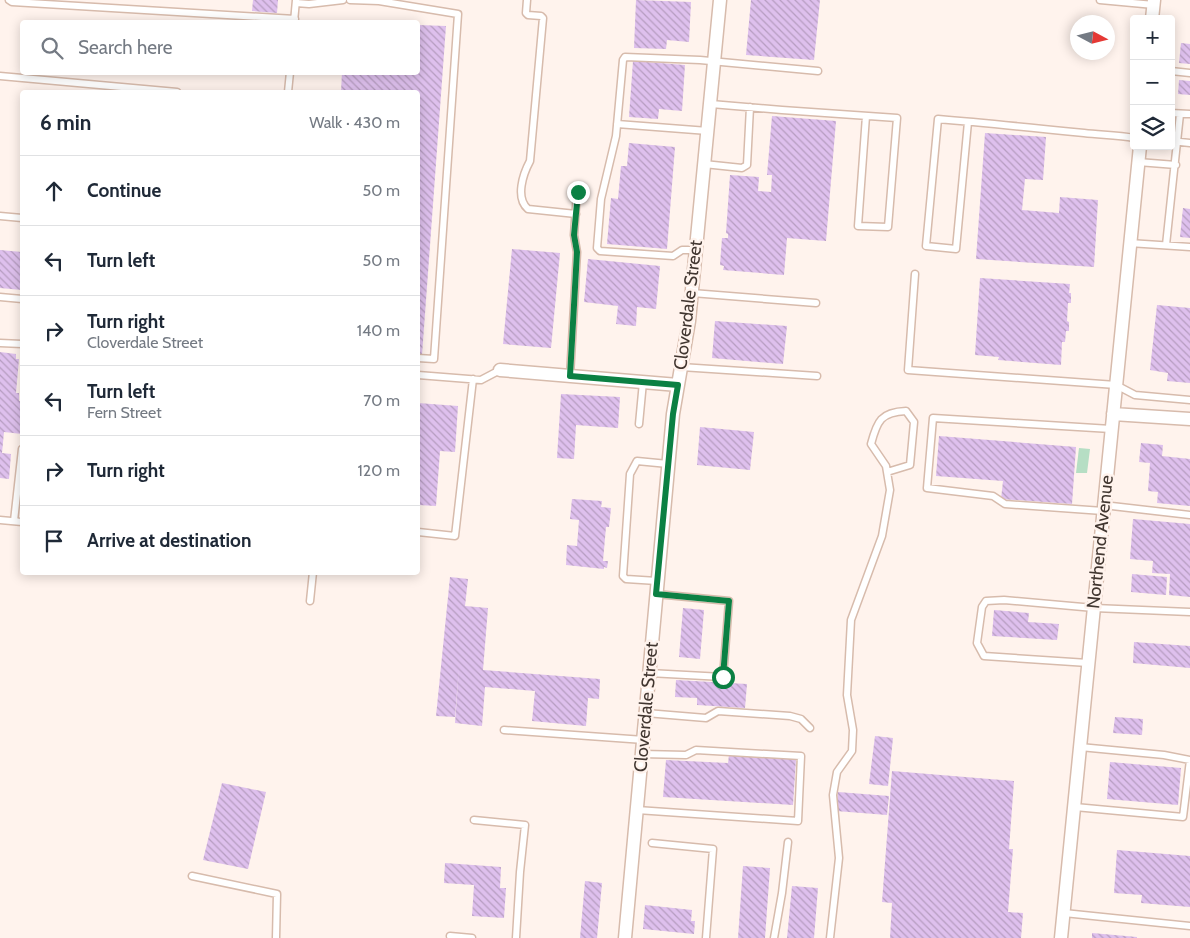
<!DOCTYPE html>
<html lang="en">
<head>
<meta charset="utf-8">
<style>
	:root { --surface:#fff; --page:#f6f6f7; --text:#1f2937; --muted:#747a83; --line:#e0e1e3 }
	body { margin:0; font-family:Cabin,sans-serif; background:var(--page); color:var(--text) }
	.controls { position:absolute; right:15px; top:15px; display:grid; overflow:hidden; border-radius:5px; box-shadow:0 2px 12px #0003 }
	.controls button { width:45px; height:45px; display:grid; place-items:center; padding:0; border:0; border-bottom:1px solid var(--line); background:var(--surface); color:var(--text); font:25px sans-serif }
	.compass { position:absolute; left:1070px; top:15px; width:45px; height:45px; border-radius:50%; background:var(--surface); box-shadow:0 2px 12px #0003; rotate:97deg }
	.stop { position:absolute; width:15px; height:15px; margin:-11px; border:4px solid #0b8043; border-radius:50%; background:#fff }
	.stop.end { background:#0b8043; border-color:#fff; box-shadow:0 1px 5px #0008 }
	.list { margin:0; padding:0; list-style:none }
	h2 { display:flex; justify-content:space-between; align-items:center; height:65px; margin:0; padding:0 20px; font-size:21px }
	h2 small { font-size:16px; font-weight:400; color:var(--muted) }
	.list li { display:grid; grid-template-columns:32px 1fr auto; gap:15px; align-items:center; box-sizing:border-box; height:70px; padding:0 20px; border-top:1px solid var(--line) }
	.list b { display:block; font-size:19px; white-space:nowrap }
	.list p { margin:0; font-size:16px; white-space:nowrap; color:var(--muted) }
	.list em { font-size:16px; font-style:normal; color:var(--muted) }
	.icon { flex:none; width:28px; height:28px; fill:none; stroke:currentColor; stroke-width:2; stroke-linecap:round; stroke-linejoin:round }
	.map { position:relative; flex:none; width:1190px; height:938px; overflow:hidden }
	.search { position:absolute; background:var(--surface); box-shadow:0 2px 12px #0003; left:20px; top:20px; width:400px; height:55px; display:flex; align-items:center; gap:12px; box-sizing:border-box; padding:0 18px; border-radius:5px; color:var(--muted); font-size:19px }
	.panel { position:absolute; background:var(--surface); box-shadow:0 2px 12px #0003; left:20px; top:90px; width:400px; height:485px; border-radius:5px }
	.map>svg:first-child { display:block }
	.green { fill:#b6dec4 }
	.building { fill:url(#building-back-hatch) }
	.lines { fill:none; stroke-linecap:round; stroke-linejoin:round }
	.lane-casing { stroke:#d7bbac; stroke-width:9 }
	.street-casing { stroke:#d7bbac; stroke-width:15 }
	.lane { stroke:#fff; stroke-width:6 }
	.street { stroke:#fff; stroke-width:12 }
	.route { stroke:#0b8043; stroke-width:6 }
	.labels { text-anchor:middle; stroke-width:5; stroke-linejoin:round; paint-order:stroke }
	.street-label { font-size:18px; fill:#413630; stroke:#fff3ed }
</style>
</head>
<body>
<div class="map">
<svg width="1190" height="938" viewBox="0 0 1190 938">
	<defs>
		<pattern id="building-back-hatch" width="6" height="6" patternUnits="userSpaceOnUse" patternTransform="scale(1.25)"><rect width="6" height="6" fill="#dec0ed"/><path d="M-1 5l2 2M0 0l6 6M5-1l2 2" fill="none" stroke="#b69dc0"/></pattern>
	</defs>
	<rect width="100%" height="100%" fill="#fff3ed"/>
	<path class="green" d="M1079,448L1090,449L1087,473H1076Z"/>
	<path class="building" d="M253,0H278L277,13L252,11Z
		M636,0L691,2L689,42L667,40L666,49L634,48Z
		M751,0H820L814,60L746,55Z
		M418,25L446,26L422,355H418V92H341L342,72H418Z
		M1181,43L1190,44V64L1179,63Z
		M633,61L685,65L682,111L659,109L658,119L629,117Z
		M1179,80L1190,81V95L1178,94Z
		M772,116L836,121L826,241L787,238L784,275L723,270L724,266L720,265L722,238H728V234L726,233L730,175L759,177L758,191L771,192L772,175H767Z
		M985,133L1046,137L1043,180L1025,179L1022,210L1059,213L1060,197L1098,200L1094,267L976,259Z
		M629,143L675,147L667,249L607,244L611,198L618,199L621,166H627Z
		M1183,208L1190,209V238L1180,237Z
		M512,249L560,253L551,348L503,344Z
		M0,250L22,252V290L0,288Z
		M588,259L660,266L656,309L637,307L636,326L616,324L618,306L584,302Z
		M980,278L1070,284L1069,293H1071V303H1068L1067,321L1069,322V331H1066L1065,342H1062L1061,365L998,360L999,357L975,355Z
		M1157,305L1190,308V383L1167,381L1168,373L1150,370Z
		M715,321L787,326L783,364L712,358Z
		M0,352L16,354V359H19L16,393H19V401H22V434L4,432L2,453L11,454L9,479L0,478Z
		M561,394L620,397L618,428L576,425L574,459L557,458Z
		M418,403L458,406L455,452L440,451L436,506L418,505Z
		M700,427L754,432L750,470L697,465Z
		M939,436L1076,447L1072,504L1001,499L1003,481L936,476Z
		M1141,443L1163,445L1162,456L1190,459V506L1157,503L1158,492L1148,491L1150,463L1139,462Z
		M572,499L602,501L601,507L611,508L609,527H606L603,561H608L607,568L604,567V569L566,565L567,545L577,546L579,520L570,519Z
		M1133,519L1190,524V597L1169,595L1170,574L1152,573L1153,561L1130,559Z
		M1132,574L1167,577L1166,595L1131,592Z
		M450,577L468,579L465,606L488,608L483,670L600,679L599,699L588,698L586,726L532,721L535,691L485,687L482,726L455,723L459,668L455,717L436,716Z
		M683,608L704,610L700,659L679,657Z
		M994,610L1029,613L1028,622L1059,624L1057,640L992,636Z
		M1134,642L1190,646V668L1133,663Z
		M676,680L747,684L745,708L697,705V698L675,697Z
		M1115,717L1143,719L1142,735L1113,733Z
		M875,736L893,738L888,786L869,784Z
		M729,755L796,759L793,805L663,797L666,760L728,763Z
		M1110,762L1181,768L1178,805L1107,799Z
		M892,771L1014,781L1009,849H1013L1008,912L1023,913L1021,938H890L892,903L882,902Z
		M222,783L266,792L248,869L203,860Z
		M838,792L889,796L887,815L836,811Z
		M1117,850L1190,856V907L1141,903L1142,895L1114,893Z
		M445,863L501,867L500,888H506L504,918L472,916L474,885L444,883Z
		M743,866L770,868L765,938H738Z
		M585,881L602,883L597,938H580Z
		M792,886L818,888L814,938H787Z
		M645,905L692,910L691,921H695L694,934L643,929Z
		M1092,933L1137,937V938H1092Z"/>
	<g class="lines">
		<g class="lane-casing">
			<path id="lane" d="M9,0L12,2L295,19
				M350,0L379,1L458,14L434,359L418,358
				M527,0L526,13L528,15L541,16L543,18L530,161C523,174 515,198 528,209L576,214
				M1100,0L1154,5
				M296,3L309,4L343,0
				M294,22L296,0
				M1171,71L1190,73
				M0,76L177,92
				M288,92L290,72
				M711,104L782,110L897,118L888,227L858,226L866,116
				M1171,113L1190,114
				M968,122L956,249L926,246L938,119C986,123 1035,128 1084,133C1100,135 1117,135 1134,138
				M617,124L708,131
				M1171,141L1190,143
				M1138,162L1176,165
				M704,164L742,168L747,165L750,107
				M0,216L22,218
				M1129,243L1190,247
				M1166,245L1180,114
				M696,250H682L673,256L600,251L597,248L601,199L616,136L623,60L625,57L700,60L818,71
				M915,274L908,370L1116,385L1135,395L1190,400
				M692,293L816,303
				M0,297L22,299
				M0,343L22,344
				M681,367L817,376
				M418,375L481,380L500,370
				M570,376L577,252L574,235L577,192
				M639,424L643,382
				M1103,505L1190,515
				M1103,511L1005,504L993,496L927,488L933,418L1111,429
				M0,520L22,522
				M14,521L22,449
				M418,532L455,536L473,379
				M657,581L626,579L623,576L630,474L637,461L668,464
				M310,601L313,572
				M1088,663L984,656L977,643L982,607L986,601L1004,600L1094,608L1190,612
				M649,673L723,677L729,601L656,594
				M646,713L706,718L718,711L790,716L801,719L810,728
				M504,730L644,740
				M1075,807L1183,817L1190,760L1164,755L1080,747
				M637,810L798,821L801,756L696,750L686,755L642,754
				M474,820L525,825L520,872L516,938
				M652,843L713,849L706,938
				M192,876L277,894L276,938
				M1064,913L1190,926
				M450,936L472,938
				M774,938L782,893L788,842
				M830,938L839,858L833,795L837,772L852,751L853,730L847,695L851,620L882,536L890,490L886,466L871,444C877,421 881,412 906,411L914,422L910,465L887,472"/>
		</g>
		<g class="street-casing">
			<path id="street" d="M1152,19L1154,0
				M500,370L678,385
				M1113,414L1190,419
				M625,938L673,414L689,321L720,0
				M1061,938L1140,146"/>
		</g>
		<use href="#lane" class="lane"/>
		<use href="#street" class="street"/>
	</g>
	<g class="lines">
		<path class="route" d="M578,192L574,235L577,252L570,376L678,385L673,414L656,594L729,601L723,677"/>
	</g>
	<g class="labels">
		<g class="street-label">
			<text transform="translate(688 305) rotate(-83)" y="6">Cloverdale Street</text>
			<text transform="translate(1100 542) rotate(-84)" y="6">Northend Avenue</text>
			<text transform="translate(646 707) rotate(-85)" y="6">Cloverdale Street</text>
		</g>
	</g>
</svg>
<div class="controls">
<button>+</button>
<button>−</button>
<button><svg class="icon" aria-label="layers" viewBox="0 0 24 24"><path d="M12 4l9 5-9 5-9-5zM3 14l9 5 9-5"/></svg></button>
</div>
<svg class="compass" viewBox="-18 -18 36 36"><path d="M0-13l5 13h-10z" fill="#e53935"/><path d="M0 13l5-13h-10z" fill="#747a83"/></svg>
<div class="stop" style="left:723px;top:677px"></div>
<div class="stop end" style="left:578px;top:192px"></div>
<div class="search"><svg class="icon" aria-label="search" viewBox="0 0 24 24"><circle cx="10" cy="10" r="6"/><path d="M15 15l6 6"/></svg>Search here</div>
<section class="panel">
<h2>6 min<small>Walk · 430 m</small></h2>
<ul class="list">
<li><svg class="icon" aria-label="ahead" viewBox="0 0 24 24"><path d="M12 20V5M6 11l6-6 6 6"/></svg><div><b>Continue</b></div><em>50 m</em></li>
<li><svg class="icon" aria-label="left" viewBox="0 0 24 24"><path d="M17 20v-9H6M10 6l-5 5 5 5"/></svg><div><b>Turn left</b></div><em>50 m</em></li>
<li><svg class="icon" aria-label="right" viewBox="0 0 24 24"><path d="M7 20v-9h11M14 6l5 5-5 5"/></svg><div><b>Turn right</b><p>Cloverdale Street</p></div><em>140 m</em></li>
<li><svg class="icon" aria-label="left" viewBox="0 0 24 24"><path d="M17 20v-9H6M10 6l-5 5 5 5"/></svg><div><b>Turn left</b><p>Fern Street</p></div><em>70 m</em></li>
<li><svg class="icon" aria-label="right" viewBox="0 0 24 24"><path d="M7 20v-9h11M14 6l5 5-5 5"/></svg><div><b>Turn right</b></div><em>120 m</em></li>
<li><svg class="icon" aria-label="arrive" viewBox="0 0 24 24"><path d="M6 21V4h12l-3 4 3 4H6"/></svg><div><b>Arrive at destination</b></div></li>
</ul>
</section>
</div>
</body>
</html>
